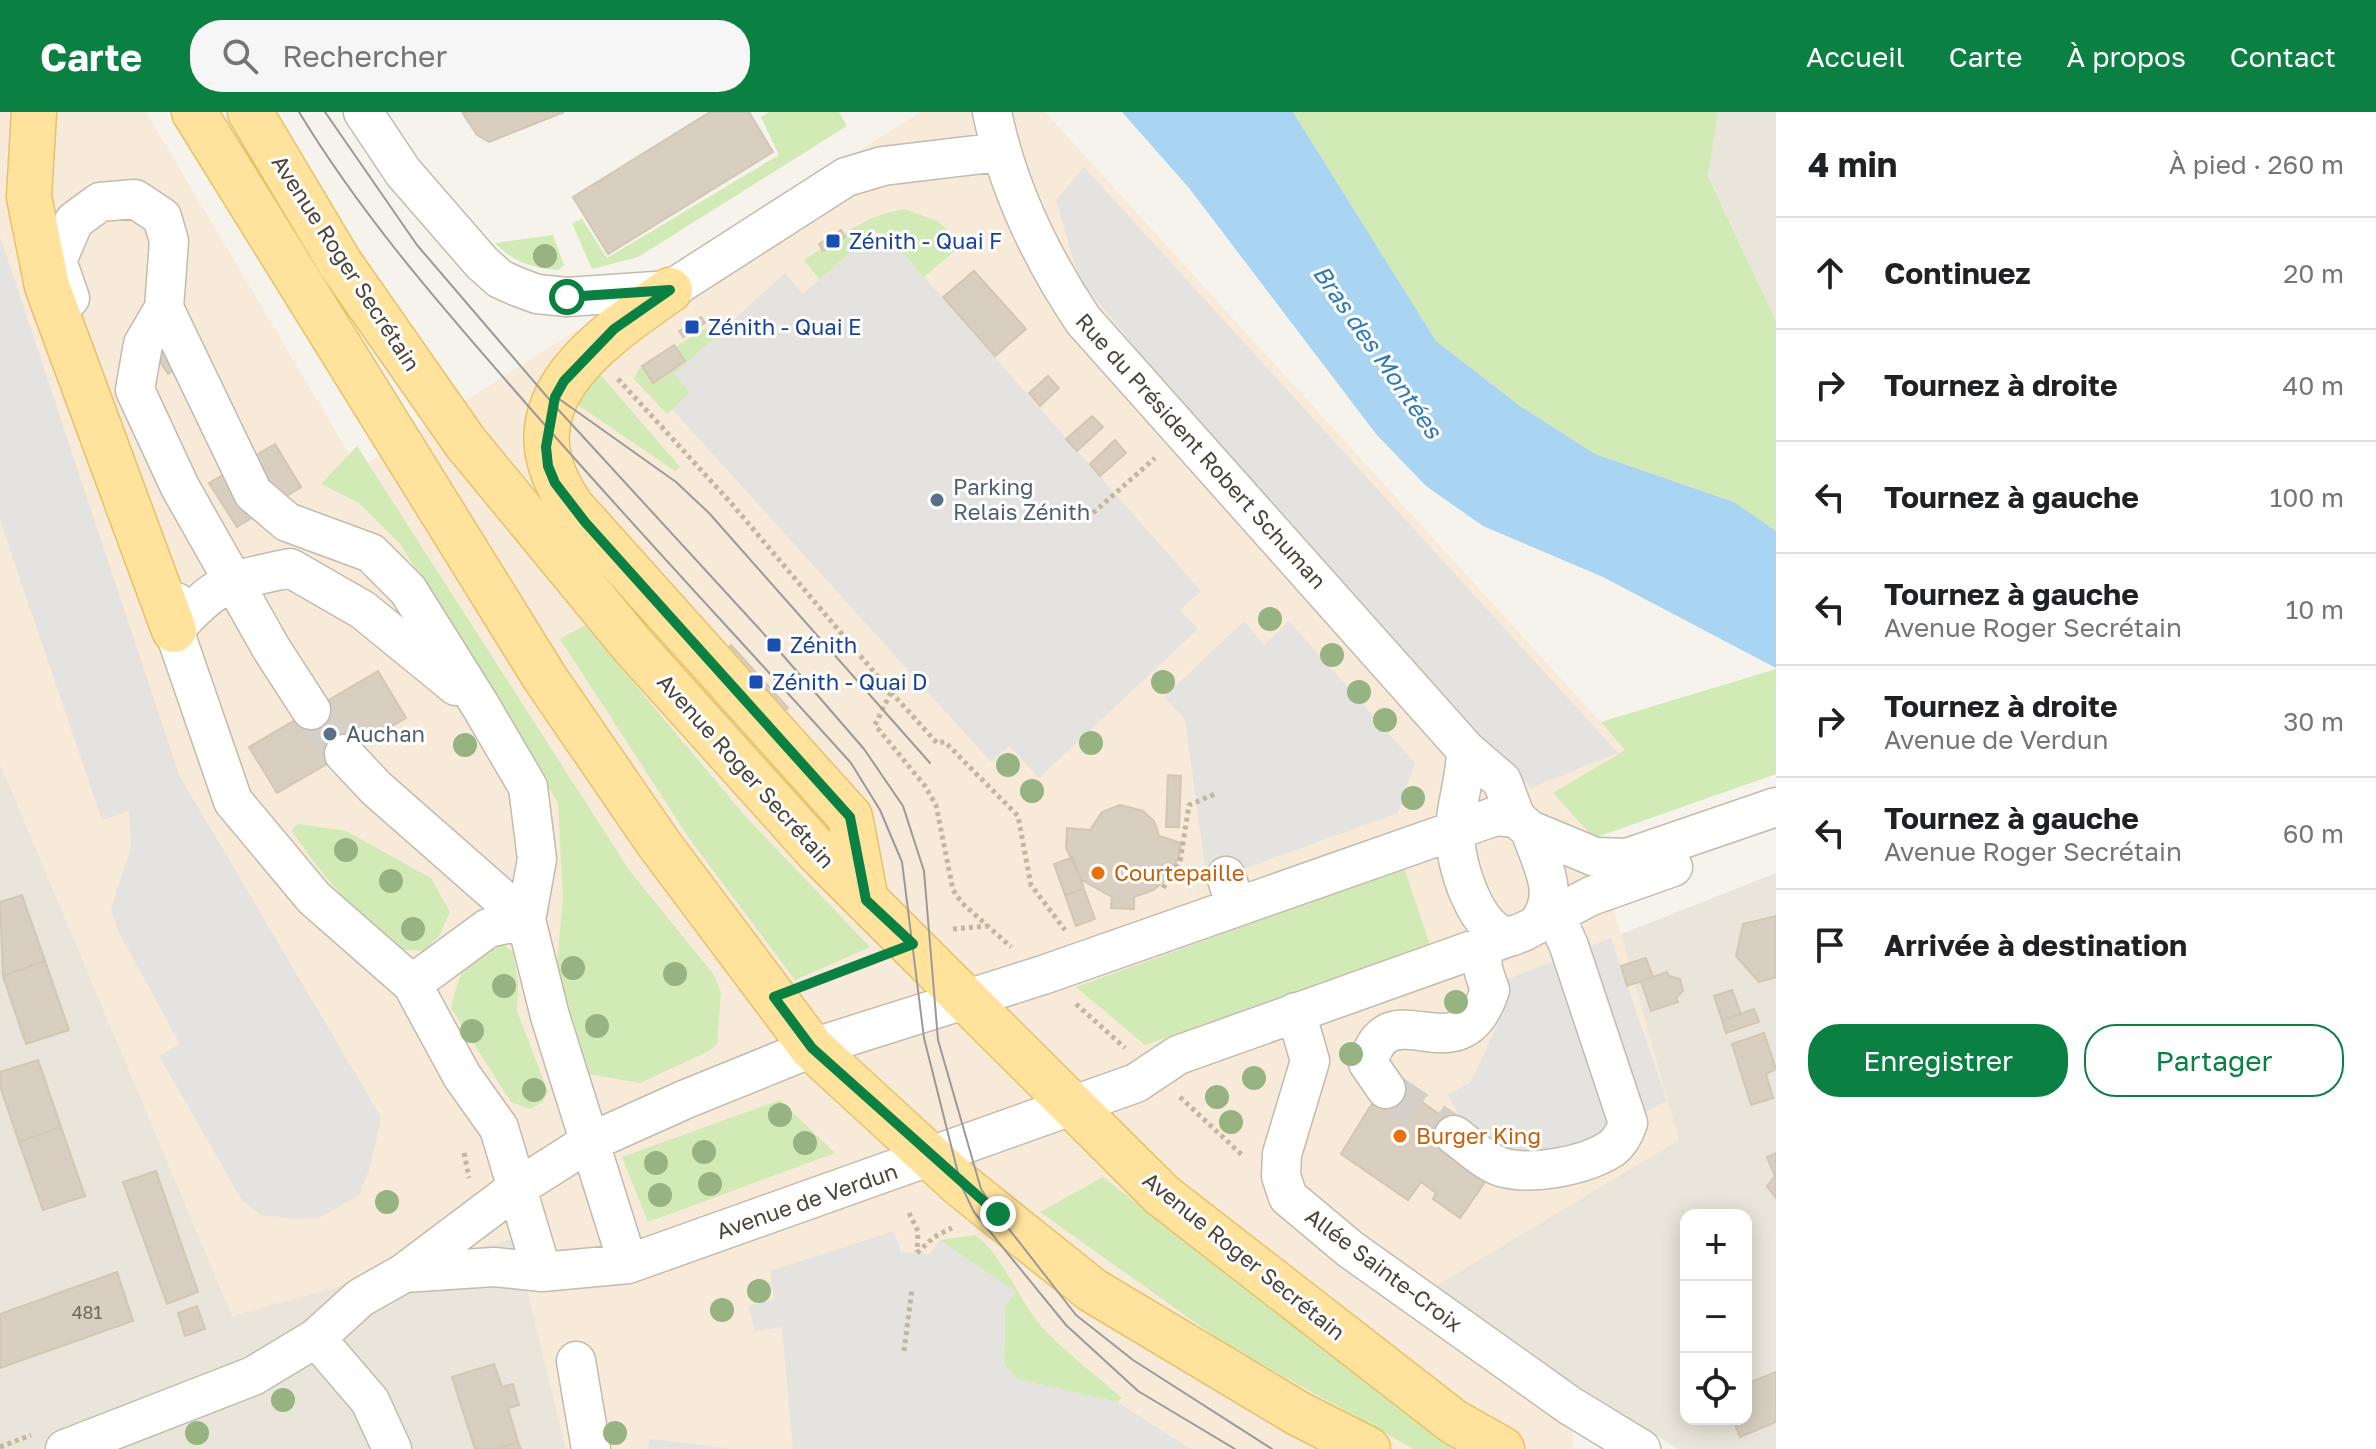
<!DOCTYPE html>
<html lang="fr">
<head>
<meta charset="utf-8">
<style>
	:root { --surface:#fff; --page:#f6f6f6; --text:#202124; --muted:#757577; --line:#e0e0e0; --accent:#0b8043 }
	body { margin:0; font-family:"Golos Text",sans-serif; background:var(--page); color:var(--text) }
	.controls { position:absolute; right:24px; bottom:24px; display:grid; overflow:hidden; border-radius:16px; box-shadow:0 4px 20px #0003 }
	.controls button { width:72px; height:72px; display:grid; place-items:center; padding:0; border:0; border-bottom:2px solid var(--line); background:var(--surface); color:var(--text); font:40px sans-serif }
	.stop { position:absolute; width:24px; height:24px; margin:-18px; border:6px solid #0b8043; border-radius:50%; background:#fff }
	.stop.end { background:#0b8043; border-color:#fff; box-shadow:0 2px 8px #0008 }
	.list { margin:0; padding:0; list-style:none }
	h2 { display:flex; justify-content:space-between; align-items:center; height:104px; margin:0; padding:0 32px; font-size:34px }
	h2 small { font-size:26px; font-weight:400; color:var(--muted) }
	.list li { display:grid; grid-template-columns:52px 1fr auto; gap:24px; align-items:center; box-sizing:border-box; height:112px; padding:0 32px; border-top:2px solid var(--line) }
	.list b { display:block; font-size:30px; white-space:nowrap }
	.list p { margin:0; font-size:26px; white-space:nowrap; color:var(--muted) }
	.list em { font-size:26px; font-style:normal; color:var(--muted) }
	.actions { display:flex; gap:16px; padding:24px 32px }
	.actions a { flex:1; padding:18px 0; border:2px solid var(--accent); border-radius:32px; text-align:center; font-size:28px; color:var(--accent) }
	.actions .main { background:var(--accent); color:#fff }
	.icon { flex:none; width:44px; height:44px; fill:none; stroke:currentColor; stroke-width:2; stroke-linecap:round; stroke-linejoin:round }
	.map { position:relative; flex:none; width:1776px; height:1337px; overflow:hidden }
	header { display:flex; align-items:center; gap:48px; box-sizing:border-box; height:112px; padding:0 40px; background:var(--accent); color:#fff }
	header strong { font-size:38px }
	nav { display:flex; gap:44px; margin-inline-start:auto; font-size:28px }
	.search { width:560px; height:72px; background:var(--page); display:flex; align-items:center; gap:20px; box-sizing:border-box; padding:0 28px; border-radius:32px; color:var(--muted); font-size:30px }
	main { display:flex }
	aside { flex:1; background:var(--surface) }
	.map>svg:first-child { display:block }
	.residential { fill:#eae5da; fill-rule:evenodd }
	.commercial { fill:#f7ead8 }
	.green { fill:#d2eab5 }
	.parking { fill:#e5e3e0 }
	.water { fill:#a9d4f2 }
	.building { fill:#d8cfc1; stroke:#d3c7b4; stroke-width:2 }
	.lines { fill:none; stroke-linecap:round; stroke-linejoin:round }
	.minor-tunnel { stroke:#d4d0c8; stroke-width:38; stroke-dasharray:38 19; stroke-linecap:butt }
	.minor-casing { stroke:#c2bbae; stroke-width:41 }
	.major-casing { stroke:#e6c16a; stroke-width:47 }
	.path { stroke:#c4b79f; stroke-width:5; stroke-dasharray:4 4; stroke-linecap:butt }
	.minor { stroke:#fff; stroke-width:38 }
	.major { stroke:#ffe39c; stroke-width:44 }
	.tram { stroke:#9a9a9a; stroke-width:2 }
	.tree { fill:#97b381 }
	.route { stroke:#0b8043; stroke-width:10 }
	.transit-dot { fill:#1a4fb4; stroke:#fff; stroke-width:3 }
	.service-dot { fill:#5c6f8a; stroke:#fff; stroke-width:3 }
	.food-dot { fill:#e8710a; stroke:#fff; stroke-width:3 }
	.labels { text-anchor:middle; stroke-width:6; stroke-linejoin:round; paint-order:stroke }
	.number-label { font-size:18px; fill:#6e675b }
	.transit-label { font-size:22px; fill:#164399; stroke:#fff; text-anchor:start }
	.street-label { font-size:22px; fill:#4b4439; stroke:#fff }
	.service-label { font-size:22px; fill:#4e5e75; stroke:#fff; text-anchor:start }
	.food-label { font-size:22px; fill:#c56008; stroke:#fff; text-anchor:start }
	.water-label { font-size:24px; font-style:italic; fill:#2e7ab2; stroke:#fff }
</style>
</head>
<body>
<header>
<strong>Carte</strong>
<div class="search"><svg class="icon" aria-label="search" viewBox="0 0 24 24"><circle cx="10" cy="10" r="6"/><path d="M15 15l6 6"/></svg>Rechercher</div>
<nav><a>Accueil</a><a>Carte</a><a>À propos</a><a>Contact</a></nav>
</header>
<main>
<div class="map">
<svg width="1776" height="1337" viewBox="0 0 1776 1337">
	<rect width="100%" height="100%" fill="#f6f3ec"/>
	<path class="residential" d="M1718,0H1776V209L1708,63Z
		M0,651L232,1203L515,1126L566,1337H0Z
		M1776,761V1337H1678L1427,1179L1678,1028L1611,826ZM1686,1103H1746V1307H1686Z"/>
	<path class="commercial" d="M0,0H146L358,357L920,0H1045L1626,638L1587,702L1679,1028L1427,1179L1569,1293L1574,1337H566L515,1126L232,1204L0,651Z"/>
	<path class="green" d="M769,0H839L847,14L638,145L592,157L572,111L582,107L607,146L779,43L761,5Z
		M1293,0H1718L1708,64L1776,209V419L1734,390L1595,342L1520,294L1436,229Z
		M904,97L937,109L963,132L924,165L884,121L873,120L820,168L804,148C836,127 866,103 904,97Z
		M553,123L564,153L558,158C532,155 514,151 495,131Z
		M706,216L715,226L675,262L691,280L667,302L634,267L639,257Z
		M598,260L680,355L675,359L572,289Z
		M357,334L629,758L714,863L721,880L717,932L709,939L640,971L588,962L557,852L563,786L558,691L401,433L359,391L321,372Z
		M585,513L746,705L870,835L795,868L691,729L560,527Z
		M1776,557V662L1594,726L1553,681L1625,638L1601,610Z
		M298,712L346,719L431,766L450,800L439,824L423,839C415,838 404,839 397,836C373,824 305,743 292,718Z
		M1404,756L1430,833L1145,933L1076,875Z
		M501,831L513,840L518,871L517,899L548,980L543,990L530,997L511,990L451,896C459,863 465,840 501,831Z
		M780,988L835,1041L648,1110L622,1045Z
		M1103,1065L1443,1331L1454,1337H1414L1224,1231L1040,1100Z
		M976,1123C1005,1147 1017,1186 1042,1215C1066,1241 1096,1263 1122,1286L1117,1290L1017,1267L1004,1252L1005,1194L1015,1180L940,1128Z"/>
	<path class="parking" d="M1084,55L1618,641L1531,676L1512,656L1450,618L1079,167L1056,88Z
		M873,120L885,121L1201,479L1180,498L1198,517L1039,666L1009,634L991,650L672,297L690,280L674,262L785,161L803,182Z
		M0,124L179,663L381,1005L370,1056L359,1083L319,1106L295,1107L261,1103L242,1088L159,944L180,932L118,819L111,797L131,735L129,699L102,708L0,408Z
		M1244,509L1264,533L1289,509L1415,651L1398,701L1207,770L1185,607L1164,585Z
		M1611,826L1667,989L1585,1032L1512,1044L1463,1011L1448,982L1470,971L1506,895L1498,871Z
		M894,1119L901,1140L930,1142L940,1128L1016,1180L1005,1195L1004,1252L1017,1267L1117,1290L1191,1337H793L782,1215L755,1219L748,1194L774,1187L770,1159Z
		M650,1327L726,1336L728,1337H647Z"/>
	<path class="water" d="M1122,0H1293L1436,229L1520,294L1595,342L1734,390L1776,419V556L1603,465L1483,414L1426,374L1376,322L1189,76Z"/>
	<path class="building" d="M462,0H564L489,30L477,23Z
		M710,0H749L773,40L608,142L573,85Z
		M841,118L845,125L823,139L819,132Z
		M974,159L1026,217L995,244L943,185Z
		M701,205L705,211L683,225L679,219Z
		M190,224L201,242L168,262L157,245Z
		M674,233L685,249L653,271L642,254Z
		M1048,264L1059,276L1040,294L1029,281Z
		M1092,304L1103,315L1077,339L1066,327Z
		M1115,328L1126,341L1100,364L1090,352Z
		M275,332L301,375L237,415L209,371Z
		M731,533L788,596L778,604L722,541Z
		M378,559L406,606L277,681L249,635Z
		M1168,663L1181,664L1179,715H1166Z
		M1120,693L1143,699L1154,709L1159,724L1181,731L1179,744L1169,765L1153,778L1134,785V797L1111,796L1112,785L1082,768L1066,736L1067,716L1090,718L1102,700Z
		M1073,745L1084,777L1065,783L1054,752Z
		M1084,777L1095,807L1076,814L1065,783Z
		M22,783L45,849L3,864L0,790Z
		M1776,804V865L1759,870L1736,844L1743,812Z
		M1646,846L1653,865L1627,874L1621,854Z
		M45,849L69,918L26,932L3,864Z
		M1667,860L1669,864L1680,867L1683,879L1676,886L1678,890L1651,899L1641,869Z
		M1732,878L1741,902L1722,908L1714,884Z
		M1754,897L1759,910L1726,921L1722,908Z
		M1764,921L1776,957L1766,962L1773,986L1751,993L1732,932Z
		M38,948L61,1015L19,1030L0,974V960Z
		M1392,969L1459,1016L1490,1063L1460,1106L1433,1087L1436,1081L1421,1070L1408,1088L1341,1042L1369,996Z
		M61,1015L85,1084L43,1098L19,1030Z
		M1776,1041V1086L1767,1074L1775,1064L1767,1045Z
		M156,1059L198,1180L167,1192L123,1070Z
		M117,1160L133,1209L0,1256V1202Z
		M197,1194L205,1217L185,1224L178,1201Z
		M494,1252L502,1275L513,1272L519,1293L508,1296L518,1330L495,1337H475L452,1265Z
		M1776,1260V1310L1740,1325L1733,1307H1746V1272Z
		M518,1330L521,1337H495Z"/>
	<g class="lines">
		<path class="minor-tunnel" d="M311,598L344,642
			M1386,977L1454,1023"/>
		<g class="minor-casing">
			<path id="minor" d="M363,0L403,60L482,151L500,167L518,175L537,182L567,185L670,178L846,65L883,54L1000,40
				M992,0C1007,74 1041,145 1083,208L1466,638L1502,669L1516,706
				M70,186L57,149L74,109L100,90L135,87L162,105L169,129L164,196L143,232L135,278L180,375L271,536L311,598
				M164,196L253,381L287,410L371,441L408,478L480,593L528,675L537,747L526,808L488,816L412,872
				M176,490L174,518L233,689L314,786L412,872L462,964L499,1016L542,1160
				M174,518C219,469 226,470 290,456L363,498L456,574
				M1466,638C1466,666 1456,691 1455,718C1453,747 1477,828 1513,824
				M344,642L376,676L526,808L550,904L628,1152
				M1530,718C1541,752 1562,782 1537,812
				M1226,764L1236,795
				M1296,900L1310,949L1282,1042L1281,1064L1288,1085L1350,1137L1569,1293L1641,1337
				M1386,977L1368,951C1390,872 1459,971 1490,878C1484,861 1478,849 1487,833
				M1454,1023C1468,1033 1484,1049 1501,1055C1531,1064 1584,1054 1611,1037C1619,1031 1625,1020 1628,1011L1569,834L1561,816L1551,808
				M404,1161L494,1155L542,1160L628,1152L1136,971L1178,943L1523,820L1591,784L1673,755
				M316,1226L370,1289L392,1337
				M576,1249L591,1337
				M65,1337L253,1264L316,1226L360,1186L404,1161L517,1076L588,1031L686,987L812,936L1043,863L1496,704L1516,706L1530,718L1595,745L1627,746L1776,695"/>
		</g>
		<g class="major-casing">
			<path id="major" d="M34,0L29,85L47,174L174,518
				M194,0L545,566L659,732L812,936L961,1073L1092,1178L1299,1302L1368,1337
				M250,0L340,151L465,330L633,534L818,740L1162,1083L1454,1310L1502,1337
				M670,178C594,231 500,295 573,396L850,705L866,788"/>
		</g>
		<path class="path" d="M618,267L731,391L891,580L875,613L925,674L936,693L953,778L962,791L1011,835
			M1093,401L1155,346
			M891,580L937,631L945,630L1018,704L1031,773L1065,818
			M1163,776L1180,750L1189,693L1215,682
			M953,817L987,814
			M811,872L872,848
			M1076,892L1125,936
			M1180,985L1243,1044
			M464,1041L469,1066
			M909,1101L918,1119L917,1140
			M917,1141L934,1125L952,1116
			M904,1239L912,1177
			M0,1335L31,1323"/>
		<use href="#minor" class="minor"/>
		<use href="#major" class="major"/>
		<path class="tram" d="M299,0C359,99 434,186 510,273C621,402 738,525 851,651L880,698L902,750L924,926L961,1073L974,1100L1066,1213L1138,1279L1235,1337
			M325,0L417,133L554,293L774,533L864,637L903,694L924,759L938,928L981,1077L1002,1108L1076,1203L1133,1248L1272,1337
			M555,284L676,370L709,401L930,651"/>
	</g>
	<g class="tree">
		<circle cx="545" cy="144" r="12"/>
		<circle cx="1270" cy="507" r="12"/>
		<circle cx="1332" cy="543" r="12"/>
		<circle cx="1163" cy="570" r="12"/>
		<circle cx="1359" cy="580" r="12"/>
		<circle cx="1385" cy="608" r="12"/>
		<circle cx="1091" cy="631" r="12"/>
		<circle cx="465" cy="633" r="12"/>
		<circle cx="1008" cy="653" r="12"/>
		<circle cx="1032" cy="679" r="12"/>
		<circle cx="1413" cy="686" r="12"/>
		<circle cx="346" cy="738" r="12"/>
		<circle cx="391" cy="769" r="12"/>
		<circle cx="413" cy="817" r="12"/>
		<circle cx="573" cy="856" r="12"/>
		<circle cx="675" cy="862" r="12"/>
		<circle cx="504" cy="874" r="12"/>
		<circle cx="1456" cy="890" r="12"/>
		<circle cx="597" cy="914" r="12"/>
		<circle cx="472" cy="919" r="12"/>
		<circle cx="1351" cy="942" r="12"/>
		<circle cx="1254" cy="966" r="12"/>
		<circle cx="534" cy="978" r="12"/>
		<circle cx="1217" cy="985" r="12"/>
		<circle cx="780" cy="1003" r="12"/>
		<circle cx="1231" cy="1010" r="12"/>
		<circle cx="805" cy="1031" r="12"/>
		<circle cx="704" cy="1040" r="12"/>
		<circle cx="656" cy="1051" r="12"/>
		<circle cx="710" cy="1072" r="12"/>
		<circle cx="660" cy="1083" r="12"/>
		<circle cx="387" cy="1090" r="12"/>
		<circle cx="759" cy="1179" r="12"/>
		<circle cx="722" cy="1198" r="12"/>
		<circle cx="283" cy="1288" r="12"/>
		<circle cx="197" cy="1321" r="12"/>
		<circle cx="615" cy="1321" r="12"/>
	</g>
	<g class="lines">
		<path class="route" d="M567,185L670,178L614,217L564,269L555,285L546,335L548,354L555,371L585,410L850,705L866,788L913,832L774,885L812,936L998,1102"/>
	</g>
	<g class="transit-dot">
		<rect x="825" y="121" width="16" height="16" rx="4"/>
		<rect x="684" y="207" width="16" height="16" rx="4"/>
		<rect x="766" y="525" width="16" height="16" rx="4"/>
		<rect x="748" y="562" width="16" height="16" rx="4"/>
	</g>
	<g class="service-dot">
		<circle cx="937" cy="388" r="8"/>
		<circle cx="330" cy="622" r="8"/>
	</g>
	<g class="food-dot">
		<circle cx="1098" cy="761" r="8"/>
		<circle cx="1400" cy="1024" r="8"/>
	</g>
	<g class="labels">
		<g class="number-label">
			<text x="87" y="1207">481</text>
		</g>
		<g class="transit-label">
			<text x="849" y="137">Zénith - Quai F</text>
			<text x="708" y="223">Zénith - Quai E</text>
			<text x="790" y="541">Zénith</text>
			<text x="772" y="578">Zénith - Quai D</text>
		</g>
		<g class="street-label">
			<text transform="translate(346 151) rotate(57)" y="8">Avenue Roger Secrétain</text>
			<text transform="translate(1201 339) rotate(48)" y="8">Rue du Président Robert Schuman</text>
			<text transform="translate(746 659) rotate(48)" y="8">Avenue Roger Secrétain</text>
			<text transform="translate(807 1089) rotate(-19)" y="8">Avenue de Verdun</text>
			<text transform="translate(1244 1144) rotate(39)" y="8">Avenue Roger Secrétain</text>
			<text transform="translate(1384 1158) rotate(37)" y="8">Allée Sainte-Croix</text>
		</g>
		<g class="service-label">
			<text x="953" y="383">Parking<tspan x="953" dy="25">Relais Zénith</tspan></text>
			<text x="346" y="630">Auchan</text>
		</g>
		<g class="food-label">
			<text x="1114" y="769">Courtepaille</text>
			<text x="1416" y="1032">Burger King</text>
		</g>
		<g class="water-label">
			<text transform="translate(1377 240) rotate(55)" y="8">Bras des Montées</text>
		</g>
	</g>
</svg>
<div class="controls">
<button>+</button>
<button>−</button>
<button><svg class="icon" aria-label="locate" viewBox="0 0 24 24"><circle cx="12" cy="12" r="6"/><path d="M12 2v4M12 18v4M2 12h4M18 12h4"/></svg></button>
</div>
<div class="stop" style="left:567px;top:185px"></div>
<div class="stop end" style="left:998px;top:1102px"></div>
</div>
<aside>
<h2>4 min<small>À pied · 260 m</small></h2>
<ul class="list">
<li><svg class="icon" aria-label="ahead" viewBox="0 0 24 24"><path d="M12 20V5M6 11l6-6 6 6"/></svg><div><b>Continuez</b></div><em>20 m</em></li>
<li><svg class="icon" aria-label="right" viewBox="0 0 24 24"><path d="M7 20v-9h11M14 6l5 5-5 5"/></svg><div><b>Tournez à droite</b></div><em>40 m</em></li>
<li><svg class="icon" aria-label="left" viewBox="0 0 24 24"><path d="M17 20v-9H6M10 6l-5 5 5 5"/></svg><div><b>Tournez à gauche</b></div><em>100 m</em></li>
<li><svg class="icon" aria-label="left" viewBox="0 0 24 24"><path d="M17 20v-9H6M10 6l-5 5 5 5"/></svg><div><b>Tournez à gauche</b><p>Avenue Roger Secrétain</p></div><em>10 m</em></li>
<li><svg class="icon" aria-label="right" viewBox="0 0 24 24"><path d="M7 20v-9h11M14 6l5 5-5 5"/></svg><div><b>Tournez à droite</b><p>Avenue de Verdun</p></div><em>30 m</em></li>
<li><svg class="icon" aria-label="left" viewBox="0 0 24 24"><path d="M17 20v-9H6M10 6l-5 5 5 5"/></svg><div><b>Tournez à gauche</b><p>Avenue Roger Secrétain</p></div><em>60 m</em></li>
<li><svg class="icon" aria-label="arrive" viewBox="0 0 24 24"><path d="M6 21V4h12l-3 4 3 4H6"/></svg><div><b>Arrivée à destination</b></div></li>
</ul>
<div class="actions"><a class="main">Enregistrer</a><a>Partager</a></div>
</aside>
</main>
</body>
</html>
